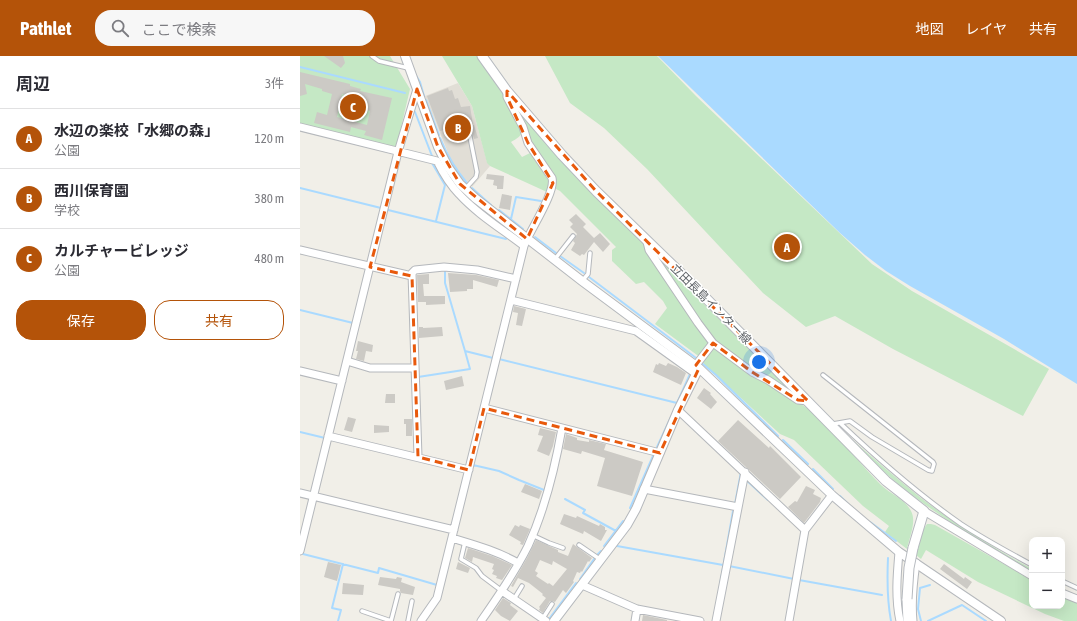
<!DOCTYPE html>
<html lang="ja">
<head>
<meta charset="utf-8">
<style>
	:root { --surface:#fff; --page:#f7f7f7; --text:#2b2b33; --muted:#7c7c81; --line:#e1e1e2; --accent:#b45309 }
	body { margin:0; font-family:"Asap Condensed","Noto Sans JP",sans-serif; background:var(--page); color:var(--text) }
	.controls { position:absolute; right:12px; bottom:12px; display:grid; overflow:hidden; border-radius:8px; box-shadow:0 4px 16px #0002 }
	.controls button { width:36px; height:36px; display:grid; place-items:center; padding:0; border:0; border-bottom:1px solid var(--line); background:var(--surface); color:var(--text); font:20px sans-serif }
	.you { position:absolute; left:459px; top:306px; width:14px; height:14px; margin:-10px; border:3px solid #fff; border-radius:50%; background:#1a73e8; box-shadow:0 0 0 6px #1a73e833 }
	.badge { display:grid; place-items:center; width:26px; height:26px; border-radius:50%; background:var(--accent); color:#fff; font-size:13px; font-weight:700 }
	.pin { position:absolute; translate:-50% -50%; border:2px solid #fff; box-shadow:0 1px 4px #0006 }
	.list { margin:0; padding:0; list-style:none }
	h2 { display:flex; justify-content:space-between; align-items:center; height:52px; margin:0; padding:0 16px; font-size:17px }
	h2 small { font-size:13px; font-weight:400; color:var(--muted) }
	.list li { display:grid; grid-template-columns:26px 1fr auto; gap:12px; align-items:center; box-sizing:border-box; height:60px; padding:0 16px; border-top:1px solid var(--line) }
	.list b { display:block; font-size:15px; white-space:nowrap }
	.list p { margin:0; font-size:13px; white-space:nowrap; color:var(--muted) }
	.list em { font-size:13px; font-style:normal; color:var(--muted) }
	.actions { display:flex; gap:8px; padding:12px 16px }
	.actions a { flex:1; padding:9px 0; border:1px solid var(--accent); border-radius:16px; text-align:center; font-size:14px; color:var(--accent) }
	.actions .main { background:var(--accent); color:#fff }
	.icon { flex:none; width:22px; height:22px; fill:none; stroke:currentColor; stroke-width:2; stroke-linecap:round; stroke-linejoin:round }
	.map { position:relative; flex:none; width:777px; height:565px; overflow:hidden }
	header { display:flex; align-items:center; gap:24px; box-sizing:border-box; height:56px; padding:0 20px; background:var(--accent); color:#fff }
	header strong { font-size:19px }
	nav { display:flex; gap:22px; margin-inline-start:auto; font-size:14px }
	.search { width:280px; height:36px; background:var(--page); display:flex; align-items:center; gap:10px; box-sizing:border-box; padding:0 14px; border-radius:16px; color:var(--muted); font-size:15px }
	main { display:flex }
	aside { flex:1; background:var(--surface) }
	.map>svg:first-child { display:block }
	.education { fill:#e1ded6 }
	.green { fill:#c5e8c5 }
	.water { fill:#aadaff }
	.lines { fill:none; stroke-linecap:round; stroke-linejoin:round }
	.stream { stroke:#aadaff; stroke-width:2 }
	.building { fill:#cccac5; fill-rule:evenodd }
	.service-casing { stroke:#b5b8bc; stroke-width:5.5 }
	.minor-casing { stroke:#b5b8bc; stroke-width:9 }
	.tertiary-casing { stroke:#b5b8bc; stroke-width:10 }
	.secondary-casing { stroke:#b6babf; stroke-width:11 }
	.service { stroke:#fff; stroke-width:3.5 }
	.minor { stroke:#fff; stroke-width:7 }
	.tertiary { stroke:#fff; stroke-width:8 }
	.secondary { stroke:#fff; stroke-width:9 }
	.secondary-bridge-casing { stroke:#b6babf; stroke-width:11; stroke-linecap:butt }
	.secondary-bridge { stroke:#fff; stroke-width:9 }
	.marked { fill:none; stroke:#e8590c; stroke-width:3; stroke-dasharray:8 5; stroke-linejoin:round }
	.labels { text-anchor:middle; stroke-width:3; stroke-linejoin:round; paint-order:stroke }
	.street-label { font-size:12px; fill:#5f6368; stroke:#fff }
</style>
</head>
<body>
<header>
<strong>Pathlet</strong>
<div class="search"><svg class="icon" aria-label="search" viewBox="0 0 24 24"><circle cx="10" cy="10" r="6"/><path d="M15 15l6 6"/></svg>ここで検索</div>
<nav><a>地図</a><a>レイヤ</a><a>共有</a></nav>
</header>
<main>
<aside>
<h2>周辺<small>3件</small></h2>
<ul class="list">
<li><span class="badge">A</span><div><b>水辺の楽校「水郷の森」</b><p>公園</p></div><em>120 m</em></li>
<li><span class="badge">B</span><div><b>西川保育園</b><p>学校</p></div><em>380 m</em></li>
<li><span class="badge">C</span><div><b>カルチャービレッジ</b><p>公園</p></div><em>480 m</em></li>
</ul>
<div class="actions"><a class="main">保存</a><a>共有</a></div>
</aside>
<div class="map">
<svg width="777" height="565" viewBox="0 0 777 565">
	<rect width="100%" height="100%" fill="#f1efe8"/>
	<path class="education" d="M158,27L172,50L187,106L190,110L172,131L157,114L151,104L125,40Z"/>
	<path class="green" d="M0,0H90L110,33L96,93L0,70Z
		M142,0H178C187,12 226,65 221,78C219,82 214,84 211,86L222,101L230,97L250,127L247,136L190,110L187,107L172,50Z
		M245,0H357L396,40L572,208L612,235L749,313L723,360L593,293L535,260L506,271L463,237L347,113L304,72L270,47Z
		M209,41L260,102L344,188L372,231L378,244L409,287L399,300L397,299L355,268L367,252L363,245L344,226L336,228L312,205V194L316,191L260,135L256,133V127L235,95Z
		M351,195L495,339L454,316L414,285Z
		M412,292H416L494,344C508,351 516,360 527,371C546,389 562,410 581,429C590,438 605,443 611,455C617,466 609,482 607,493L585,476L589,470L563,450L494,384L480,378L404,308L402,305Z
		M548,380C572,401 596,422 621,442C656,469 694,492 732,513V516C675,482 617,449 569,402C563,395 552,387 548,380Z
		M627,468H631L635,469L732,524V550H762V540L777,546V565H764L745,558L678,526L626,494L621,503L616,499L621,477Z"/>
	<path class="water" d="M358,0H777V328L704,283L610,230L586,215L565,199L540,177Z"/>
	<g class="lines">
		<path class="stream" d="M0,11L105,37
			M115,18L120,26L124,40
			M126,44L139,79
			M115,56L132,100
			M140,82C147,99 155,113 167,127
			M132,107L145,129L136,165
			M0,132L81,152
			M172,132L191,149
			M88,154L206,183
			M199,154L223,173
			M211,163L216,141L241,145
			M235,181L256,197
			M260,200L284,217
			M145,215V227L148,237L165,295L193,302
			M289,221L396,302
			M0,254L53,267
			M199,303L377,347
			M403,308L416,319L478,380
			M118,321L170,313L165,295
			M377,347L390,318
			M0,376L25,382
			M483,384L508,408
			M357,391L371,361
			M173,410V409L199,415L219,424L244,434
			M513,413L533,433
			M445,423L468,444
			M540,440L548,448
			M265,443L285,454L283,457L316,475
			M435,448L441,416
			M330,452L353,400
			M570,466L596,485
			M304,490L323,465
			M317,490L423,509
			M3,498L78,517L79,512L137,529
			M297,499L301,495
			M588,502C587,524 587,544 591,565
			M429,510L494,523
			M280,523L294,503
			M499,524L582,539
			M420,529L433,455
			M249,563L276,527
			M38,565L41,554L32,552L43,508
			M621,565L618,553L620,532L630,529
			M628,565L662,549L686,565"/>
	</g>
	<path class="building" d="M24,0H43L45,7L41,12Z
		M0,16L50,28V30L61,33L60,35L92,42L82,84L64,79L66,75L51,71L50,76L14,67L17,56L27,59L32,38L22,35V33L5,28L7,38L0,40ZM42,38L64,44L63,48L68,49L67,54L70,55L67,69L37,61Z
		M148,32L149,35L152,34L155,43L158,42L161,51L170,50L173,69H174L178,82L174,83L172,74L168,73L166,75L167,84H166L162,68L140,75L127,40Z
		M187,118L204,120L203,133H197V130L193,129L194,124L186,123Z
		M202,138L212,140L210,154L199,152Z
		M276,158L286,168L283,171L294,182L300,177L310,188L303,196L294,186L284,199L282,198L280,200L271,194L275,187L273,185L277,178L270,171L273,168L269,164Z
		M148,217L176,219L199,224L197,231L173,224V233H167V235L150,236Z
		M129,218V228H123L124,240H145V248L126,249V246H118L117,219Z
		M214,250L226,253L222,270L216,269L218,257L213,256Z
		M119,271H123V272L142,271L143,280L119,282Z
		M58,285L73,289L72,296L66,295L64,305L56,303L58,295H56Z
		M359,307L366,310L368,307L377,311L386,317L381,329L353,316L356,308L358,309Z
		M162,320L164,330L146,334L144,325Z
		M404,332L411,337L410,338L417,346L411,353L397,342Z
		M86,338H95V347H85Z
		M48,361L56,363L52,376L44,374Z
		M104,363H112V380H106V368H104Z
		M438,364L469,392L470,390L501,421L480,443L418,385Z
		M74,369L89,370V376L74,377Z
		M240,372L256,376L253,390L249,400L237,395L243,380L238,379Z
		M266,378L277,382V384L289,386V384L306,388L304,394L343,406L332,440L297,430L305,402L282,395L281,398L263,393Z
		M225,428L242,435L239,443L221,436Z
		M506,430L515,434L513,438L521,442L520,446L504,467L488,451L495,445L497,446Z
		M264,458L276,462L277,460L299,470L300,468L305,471V474H307L301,485L284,475L283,478L260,468Z
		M215,469L219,471L220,469L230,473L223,489L220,488L221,486L209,479Z
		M236,484L258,494V496L268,500L273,488L292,502L289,506L288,505L282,516L281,515L280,517L277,516L273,525L274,526L266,537L263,534L255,546L252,545H250L243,557L239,554L240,552L239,551L246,542L242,539L243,538L229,527L218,522L213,531L211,530L227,502ZM240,504L252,509L253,505L267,513L253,530L249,527L248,528L236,520L238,517L235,515Z
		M168,492L192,500L212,509L202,524L196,522L197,520L192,518L194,514L192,513L194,508L173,501L172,506L165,502Z
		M28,506L41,509L37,525L24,521Z
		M158,506L170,512L168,517L156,513Z
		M644,508L664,523L665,521L672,526L667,533L640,513Z
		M80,521L96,523L97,521L102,522L101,526L115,531L113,539L101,537L100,535V533L78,529Z
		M43,527L64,529L63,539L42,538Z
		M203,542L211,547L210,549L218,555L210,565L201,560L195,554Z
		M343,559L367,564V565H342Z"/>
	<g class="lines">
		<g class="service-casing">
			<path id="service" d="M72,0L79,5L108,12
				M166,132L176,121L177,116L169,76
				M255,203L273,180
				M282,225L288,218L290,197
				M523,319L633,406L634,408L632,415L628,414L572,381L550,365L533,368
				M540,367C578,403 618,438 661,468C684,483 708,496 732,509
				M232,479L249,487L263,492
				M165,486L161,503L176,512L182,520L202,535
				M279,489L301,504
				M762,525L777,532
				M214,543L222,530
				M62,555L91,565
				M243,562L252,548
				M91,565L98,538
				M108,565L112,545"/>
		</g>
		<g class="minor-casing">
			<path id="minor" d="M0,71L137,105C143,117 149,128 159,138C177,158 202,173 224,190
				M347,186L349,194L398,267L413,287L452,316L468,324L498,344L508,345
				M0,194L112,220
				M211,244L336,275L396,318
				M47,305L70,312H115
				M396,309L413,287
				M0,315L42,325
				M184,352L360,397
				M378,354L505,474
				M28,380L169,414
				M118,401L112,217L115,214L144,211L177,214L216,223
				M344,433L438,451
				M0,437L154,474
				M624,455L732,520
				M152,482C175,489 197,495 218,507
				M0,495L98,96L117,33
				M599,496C597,519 595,542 600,565
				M282,529L337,553L400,565
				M202,535L246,565
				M762,537L777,543
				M121,565L137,542L224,190C230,174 256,136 252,122L228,87L223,71L207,41V35
				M181,565C198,541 215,516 228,490C245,453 255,412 262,372
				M335,565L337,553
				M416,565L445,416
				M489,565L505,474L532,439
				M613,565C611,545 613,527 616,507"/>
		</g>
		<g class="tertiary-casing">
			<path id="tertiary" d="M105,0L138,91L148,111L160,128L175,142L282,225L399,312L532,439L599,496L701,565
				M254,565L327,469L336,453L378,354L399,312"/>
		</g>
		<g class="secondary-casing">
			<path id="secondary" d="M182,0L207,35L262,99L296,135L393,229L586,425L624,455L613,492
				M607,543L608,565"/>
		</g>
		<use href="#service" class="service"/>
		<use href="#minor" class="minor"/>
		<use href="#tertiary" class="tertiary"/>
		<use href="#secondary" class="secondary"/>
		<g class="secondary-bridge-casing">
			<path id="secondary-bridge" d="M607,543L609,512L613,492"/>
		</g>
		<use href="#secondary-bridge" class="secondary-bridge"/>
	</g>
	<path class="marked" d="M117,33L138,91L160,128L227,183L253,127L228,87L207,41V35L296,135L508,345L498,344L452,316L413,287L396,309L399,312L360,397L184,352L169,414L118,401L112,220L70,211Z"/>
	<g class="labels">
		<g class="street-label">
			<text transform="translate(411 248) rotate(45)" y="4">立田長島インター線</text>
		</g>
	</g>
</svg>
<div class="controls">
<button>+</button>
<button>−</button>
</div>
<div class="you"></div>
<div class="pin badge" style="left:487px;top:191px">A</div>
<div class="pin badge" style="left:158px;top:72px">B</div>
<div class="pin badge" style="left:53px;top:51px">C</div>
</div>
</main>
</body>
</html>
